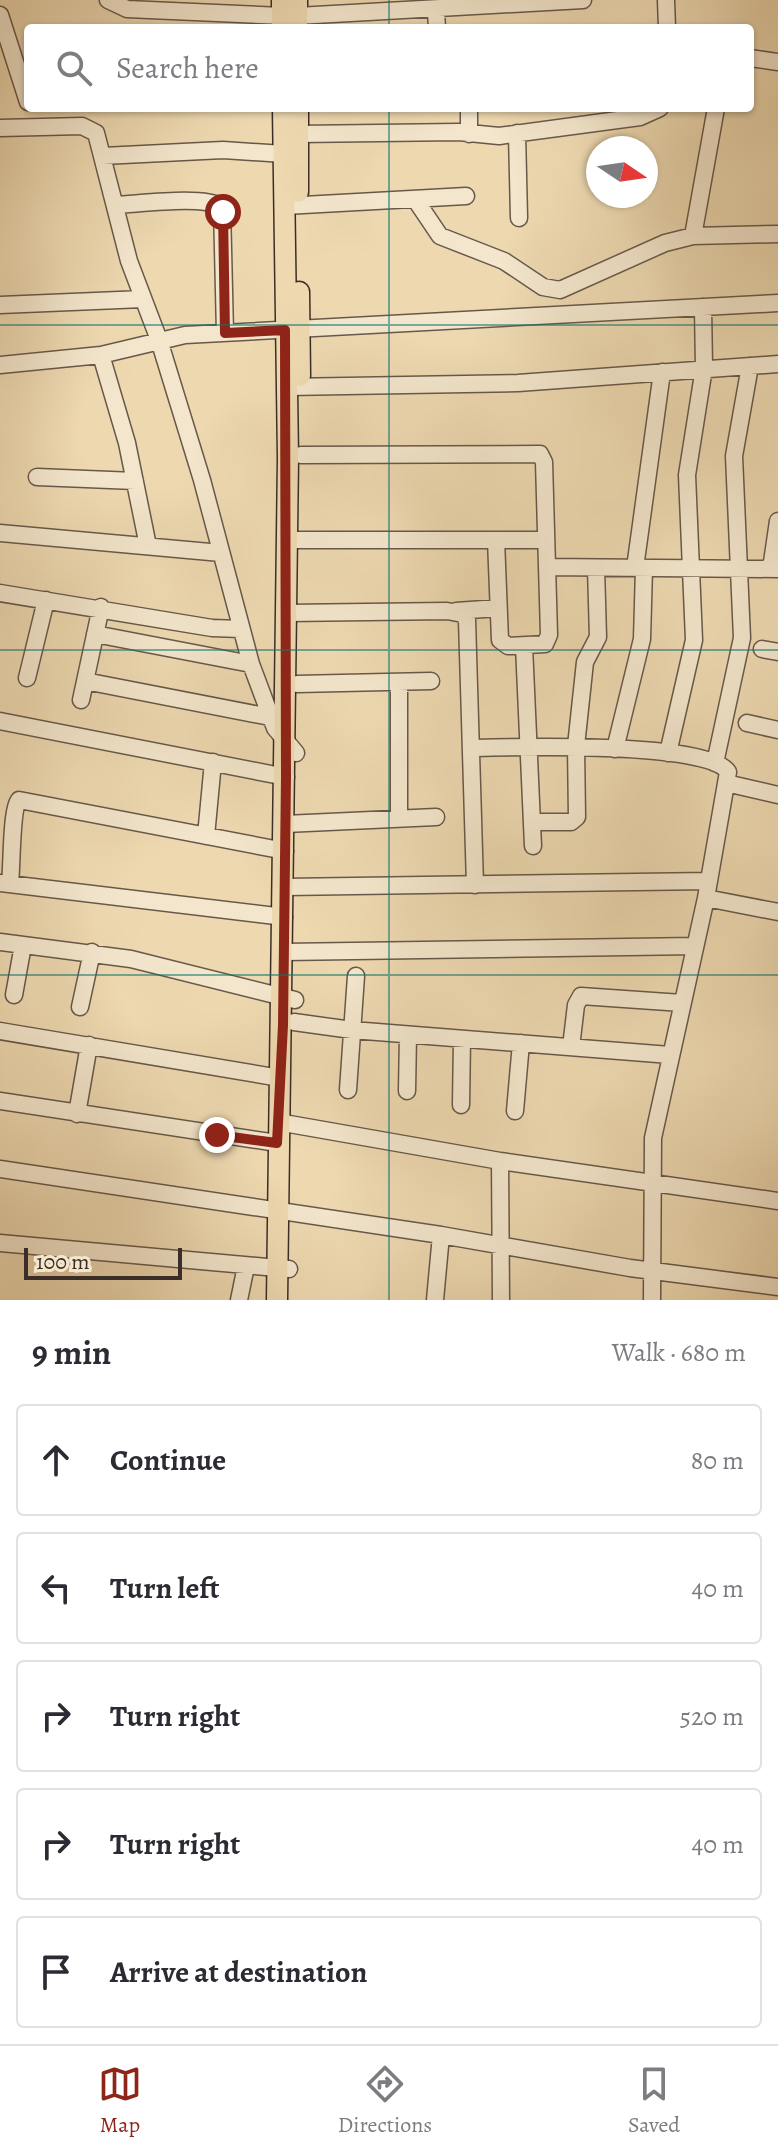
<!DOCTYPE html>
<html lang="en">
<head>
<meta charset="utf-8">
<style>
	:root { --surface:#fff; --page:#f7f7f7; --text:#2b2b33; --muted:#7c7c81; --line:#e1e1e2; --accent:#8f2418 }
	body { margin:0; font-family:Alegreya,serif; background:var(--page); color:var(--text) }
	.compass { position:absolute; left:586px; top:136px; width:72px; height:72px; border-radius:50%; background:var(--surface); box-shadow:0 2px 6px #0004; rotate:103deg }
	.scale { position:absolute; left:24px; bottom:20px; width:158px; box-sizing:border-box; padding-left:8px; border:4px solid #3b2e28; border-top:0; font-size:22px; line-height:28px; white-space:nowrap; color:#3b2e28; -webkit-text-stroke:6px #f3e6cc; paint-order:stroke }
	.stop { position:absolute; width:24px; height:24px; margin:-18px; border:6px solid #8f2418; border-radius:50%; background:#fff }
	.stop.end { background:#8f2418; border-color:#fff; box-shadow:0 2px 8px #0008 }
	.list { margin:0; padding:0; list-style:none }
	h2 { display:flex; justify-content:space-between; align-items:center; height:104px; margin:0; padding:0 32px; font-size:34px }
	h2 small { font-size:26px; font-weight:400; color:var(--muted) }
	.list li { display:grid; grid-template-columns:52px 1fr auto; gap:24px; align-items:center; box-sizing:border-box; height:112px; margin:0 16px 16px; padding:0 16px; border:2px solid var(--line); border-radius:8px }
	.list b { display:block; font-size:30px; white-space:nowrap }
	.list em { font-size:26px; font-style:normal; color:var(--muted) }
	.icon { flex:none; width:44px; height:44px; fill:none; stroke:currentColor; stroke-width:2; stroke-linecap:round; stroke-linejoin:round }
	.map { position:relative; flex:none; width:778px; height:1300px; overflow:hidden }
	.search { position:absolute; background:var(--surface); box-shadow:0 2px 6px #0004; left:24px; right:24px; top:24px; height:88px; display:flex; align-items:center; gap:20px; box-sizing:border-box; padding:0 28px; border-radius:8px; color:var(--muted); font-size:30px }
	.sheet { height:744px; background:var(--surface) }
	nav { display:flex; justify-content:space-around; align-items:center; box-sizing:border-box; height:112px; border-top:2px solid var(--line); background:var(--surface); font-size:22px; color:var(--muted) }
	nav a { display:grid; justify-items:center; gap:4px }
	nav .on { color:var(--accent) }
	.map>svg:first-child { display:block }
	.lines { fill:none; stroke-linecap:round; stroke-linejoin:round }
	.minor-casing { stroke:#68584a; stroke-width:19 }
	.major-casing { stroke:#3b2e28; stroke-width:23 }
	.minor { stroke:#f3e6cc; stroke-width:16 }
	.major { stroke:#edd8b0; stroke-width:20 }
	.route { stroke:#8f2418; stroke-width:10 }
	.grid { fill:none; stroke:#0f766e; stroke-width:2; stroke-opacity:0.55 }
</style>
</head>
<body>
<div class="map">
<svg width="778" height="1300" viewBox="0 0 778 1300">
	<rect width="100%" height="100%" fill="#edd8b0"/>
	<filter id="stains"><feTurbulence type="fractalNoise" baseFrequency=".0025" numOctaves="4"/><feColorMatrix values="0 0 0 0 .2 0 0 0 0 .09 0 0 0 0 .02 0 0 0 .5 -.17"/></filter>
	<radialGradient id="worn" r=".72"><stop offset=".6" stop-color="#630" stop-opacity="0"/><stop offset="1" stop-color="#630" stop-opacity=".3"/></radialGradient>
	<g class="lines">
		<g class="minor-casing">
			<path id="minor" d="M108,0L127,9L282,16
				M666,0L667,28
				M436,11L437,28
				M0,15L28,102
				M297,16L583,0
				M750,58L778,62
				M0,128L82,126L96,133L129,261L159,340L202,480L251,664L275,728L296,753
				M517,133L519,218
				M298,134L459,132L499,136L640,117L660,108
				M469,134V108
				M103,156L223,150L284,154
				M415,199L440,236L504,261L543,287L560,290L665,243L693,236L778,234
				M116,205C140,204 204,195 222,207L225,333
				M285,206L466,196
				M693,236L716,108
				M0,305L143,299
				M101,355L127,443L148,546
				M0,365L101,355L185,335L778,303
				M287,387L518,383L778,364
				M301,455L540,454L544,462L549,635L545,644L508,646L500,640L496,540
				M37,477L135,481
				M0,533L221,553
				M288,540H546
				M547,567L778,569
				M635,568L662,372
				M771,569L778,521
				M0,593L212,628L241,629
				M456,611L498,608
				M287,613L447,611L463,614L467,620L475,885
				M95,634L251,664
				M524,646L533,846
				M762,649L778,652
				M27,678L46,600
				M85,681L270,717
				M399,682V817
				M297,684L431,681
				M81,700L101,607
				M0,721L286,777
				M747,723L778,730
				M472,748C512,747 709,741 728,772L706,898L653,1138L652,1300
				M615,749L642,639L644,568
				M668,753L694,640L687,475L704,368L703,307
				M715,763L742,638L734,456L750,366
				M726,783L778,795
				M532,822H571L577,817L576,746L585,662L598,637L596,568
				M285,824L436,817
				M206,836L213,762
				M0,883L284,917
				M10,884C12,867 11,809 19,800L285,851
				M285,887L709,881
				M706,898L778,912
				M0,942L131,959L295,1000
				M284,952L695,946
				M14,995L23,945
				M80,1007L92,952
				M294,1022L352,1030L670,1055
				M0,1031L280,1078
				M571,1047L576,1005L581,996L682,1003
				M348,1090L356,976
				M407,1091L408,1035
				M0,1101L277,1143
				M461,1105L462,1039
				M515,1111L521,1043
				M77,1114L89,1045
				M278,1122L500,1161L778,1201
				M500,1161L501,1300
				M0,1169L441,1235L630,1268L778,1287
				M0,1243L289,1269
				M239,1300L246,1266
				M435,1300L441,1235"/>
		</g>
		<g class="major-casing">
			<path id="major" d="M282,0V28
				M297,0V28
				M298,108V192
				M299,292L300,376
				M277,1300L288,458L283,108"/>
		</g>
		<use href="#minor" class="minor"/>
		<use href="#major" class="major"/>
	</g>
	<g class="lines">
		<path class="route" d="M217,1135L277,1143L283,1025L286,777L285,330L225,333L223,212"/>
	</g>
	<path class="grid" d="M389,0V28M389,108V1300M0,325H778M0,650H778M0,975H778"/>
	<rect width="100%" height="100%" filter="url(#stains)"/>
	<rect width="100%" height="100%" fill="url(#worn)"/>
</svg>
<svg class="compass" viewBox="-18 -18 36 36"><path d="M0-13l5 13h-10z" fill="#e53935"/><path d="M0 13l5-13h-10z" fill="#7c7c81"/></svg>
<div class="scale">100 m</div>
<div class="stop" style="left:223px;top:212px"></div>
<div class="stop end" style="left:217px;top:1135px"></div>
<div class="search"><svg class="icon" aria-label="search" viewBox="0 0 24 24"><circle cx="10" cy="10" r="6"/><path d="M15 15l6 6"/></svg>Search here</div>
</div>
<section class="sheet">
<h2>9 min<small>Walk · 680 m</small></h2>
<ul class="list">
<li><svg class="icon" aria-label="ahead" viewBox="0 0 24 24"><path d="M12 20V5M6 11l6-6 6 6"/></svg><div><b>Continue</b></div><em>80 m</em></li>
<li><svg class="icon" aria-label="left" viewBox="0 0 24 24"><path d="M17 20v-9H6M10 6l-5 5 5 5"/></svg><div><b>Turn left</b></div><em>40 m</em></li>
<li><svg class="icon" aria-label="right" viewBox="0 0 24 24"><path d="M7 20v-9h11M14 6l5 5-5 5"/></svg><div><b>Turn right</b></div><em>520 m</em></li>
<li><svg class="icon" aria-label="right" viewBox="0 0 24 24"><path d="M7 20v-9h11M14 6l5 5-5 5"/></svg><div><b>Turn right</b></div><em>40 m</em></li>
<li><svg class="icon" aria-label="arrive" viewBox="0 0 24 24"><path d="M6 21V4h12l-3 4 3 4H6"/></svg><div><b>Arrive at destination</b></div></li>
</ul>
</section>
<nav>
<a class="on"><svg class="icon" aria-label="map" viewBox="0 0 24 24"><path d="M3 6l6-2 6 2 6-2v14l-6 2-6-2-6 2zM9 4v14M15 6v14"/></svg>Map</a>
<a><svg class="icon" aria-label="directions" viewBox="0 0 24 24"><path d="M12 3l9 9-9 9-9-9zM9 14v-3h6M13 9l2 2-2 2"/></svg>Directions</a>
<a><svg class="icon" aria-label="saved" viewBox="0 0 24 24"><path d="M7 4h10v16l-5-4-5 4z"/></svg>Saved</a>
</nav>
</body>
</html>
